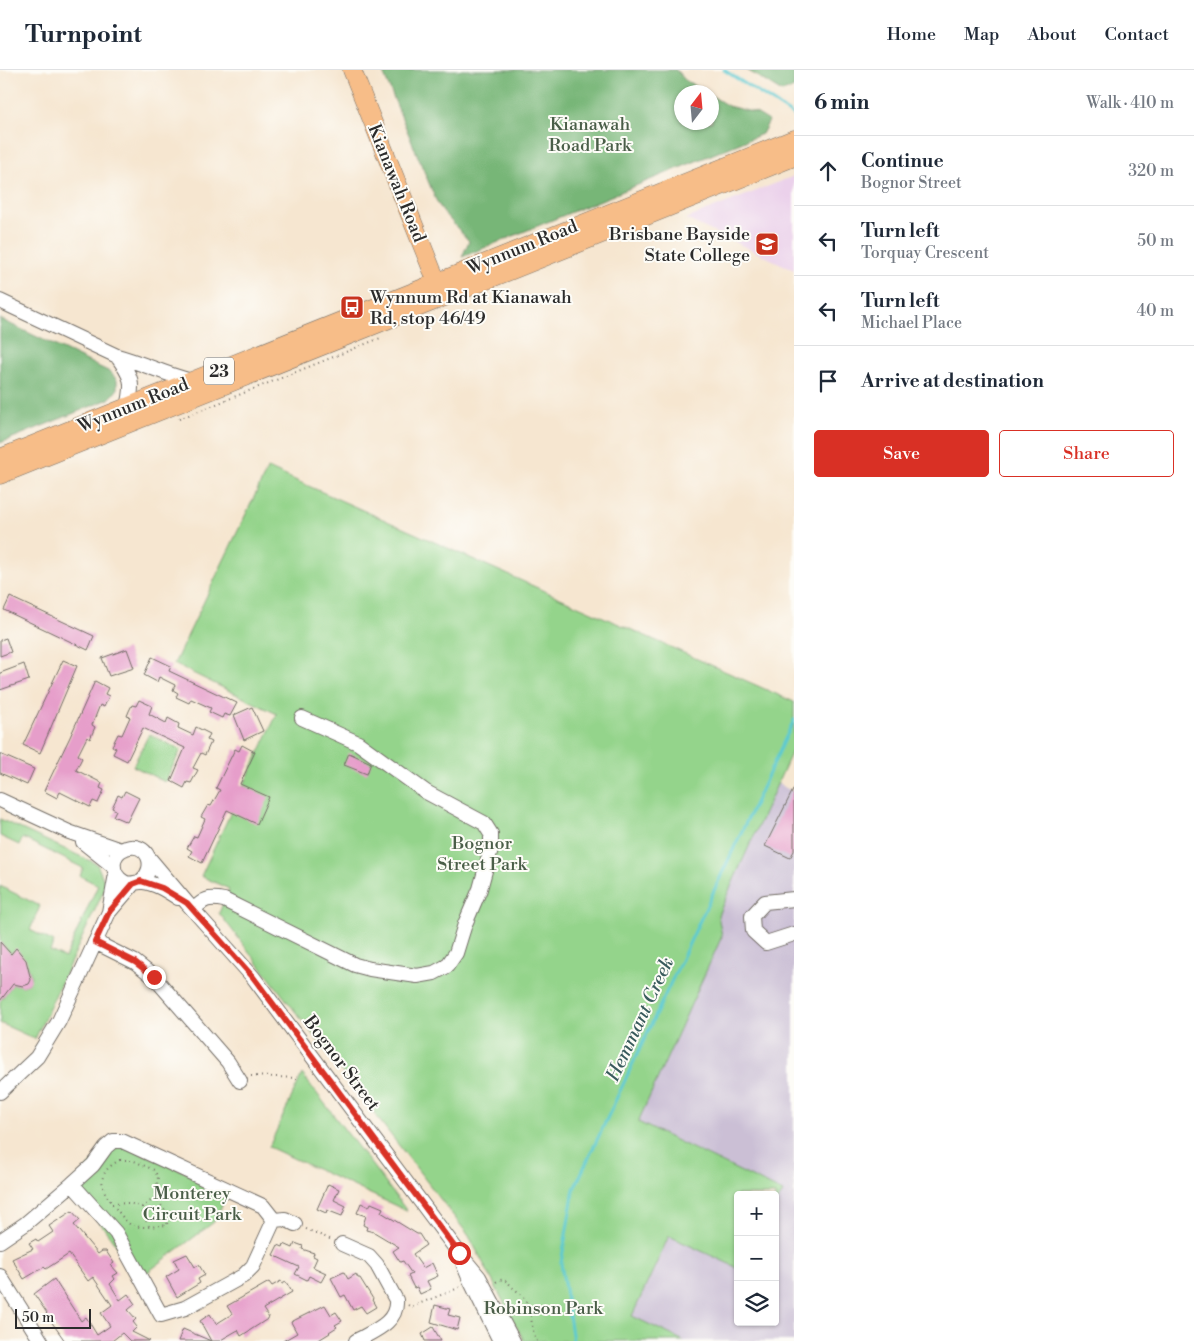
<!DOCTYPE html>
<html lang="en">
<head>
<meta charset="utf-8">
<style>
	:root { --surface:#fff; --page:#f2f2f3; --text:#1f2937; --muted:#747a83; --line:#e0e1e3; --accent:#d93025 }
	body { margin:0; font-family:"Libre Bodoni",serif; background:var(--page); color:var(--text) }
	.controls { position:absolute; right:15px; bottom:15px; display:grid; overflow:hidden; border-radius:5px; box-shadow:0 1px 4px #0004 }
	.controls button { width:45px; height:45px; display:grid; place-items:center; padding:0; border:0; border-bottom:1px solid var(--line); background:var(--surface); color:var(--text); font:25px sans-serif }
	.compass { position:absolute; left:674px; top:15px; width:45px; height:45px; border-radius:50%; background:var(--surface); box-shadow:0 1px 4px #0004; rotate:16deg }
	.scale { position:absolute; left:15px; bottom:12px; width:76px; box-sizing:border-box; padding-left:5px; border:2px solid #2b2b2b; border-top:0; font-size:14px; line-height:18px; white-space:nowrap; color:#2b2b2b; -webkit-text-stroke:4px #fdfcf7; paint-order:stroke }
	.stop { position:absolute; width:15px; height:15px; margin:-11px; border:4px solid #d93025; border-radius:50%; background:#fff }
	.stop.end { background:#d93025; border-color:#fff; box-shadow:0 1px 5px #0008 }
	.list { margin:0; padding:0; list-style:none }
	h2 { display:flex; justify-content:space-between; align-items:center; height:65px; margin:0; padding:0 20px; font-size:21px }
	h2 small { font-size:16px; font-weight:400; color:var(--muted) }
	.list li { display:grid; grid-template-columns:32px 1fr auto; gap:15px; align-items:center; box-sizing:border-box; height:70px; padding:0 20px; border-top:1px solid var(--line) }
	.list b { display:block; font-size:19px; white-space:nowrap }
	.list p { margin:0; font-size:16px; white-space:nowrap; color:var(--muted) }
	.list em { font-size:16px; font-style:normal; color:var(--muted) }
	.actions { display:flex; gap:10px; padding:15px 20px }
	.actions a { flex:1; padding:11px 0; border:1px solid var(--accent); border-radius:5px; text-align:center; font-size:18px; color:var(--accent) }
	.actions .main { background:var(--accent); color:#fff }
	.icon { flex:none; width:28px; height:28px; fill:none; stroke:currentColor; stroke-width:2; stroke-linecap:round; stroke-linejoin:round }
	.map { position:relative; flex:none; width:794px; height:1271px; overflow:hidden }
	header { display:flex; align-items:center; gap:30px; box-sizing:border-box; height:70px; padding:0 25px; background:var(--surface); border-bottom:1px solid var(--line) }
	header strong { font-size:24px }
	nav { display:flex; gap:28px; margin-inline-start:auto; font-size:18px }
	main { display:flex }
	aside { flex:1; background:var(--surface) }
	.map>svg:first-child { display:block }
	.built { fill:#ebd1eb }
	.industrial { fill:#cbbfd5 }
	.green { fill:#94d48b; stroke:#60805b }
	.forest { fill:#77b677; stroke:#517051 }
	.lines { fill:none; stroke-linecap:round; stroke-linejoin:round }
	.stream { stroke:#5dcad1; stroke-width:3 }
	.building { fill:#e69eca }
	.minor-casing { stroke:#726c65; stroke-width:16 }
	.major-casing { stroke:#726c65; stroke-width:19 }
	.path { stroke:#726c65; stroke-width:2; stroke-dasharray:1 4; stroke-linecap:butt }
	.minor { stroke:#fff; stroke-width:14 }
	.major { stroke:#f7bd88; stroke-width:18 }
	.route { stroke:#d93025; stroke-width:6 }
	.labels { text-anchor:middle; stroke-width:4; stroke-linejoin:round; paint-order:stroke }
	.shield { fill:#fdfcf7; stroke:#6a6a68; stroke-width:1 }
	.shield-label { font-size:16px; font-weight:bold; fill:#2b2b2b }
	.park-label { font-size:18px; fill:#4a5e48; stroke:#fdfcf7 }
	.street-label { font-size:18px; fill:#2b2b2b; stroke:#fdfcf7 }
	.poi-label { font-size:18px; fill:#2b2b2b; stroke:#fdfcf7; text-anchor:end }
	.water-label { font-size:19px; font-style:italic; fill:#3a5b5d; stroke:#fdfcf7 }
</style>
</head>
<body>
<header>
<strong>Turnpoint</strong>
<nav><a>Home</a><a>Map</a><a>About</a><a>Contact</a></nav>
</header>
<main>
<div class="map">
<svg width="794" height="1271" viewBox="0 0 794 1271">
	<rect width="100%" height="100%" fill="#fdfcf7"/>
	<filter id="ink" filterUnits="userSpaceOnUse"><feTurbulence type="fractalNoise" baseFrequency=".02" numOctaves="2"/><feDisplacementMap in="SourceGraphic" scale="10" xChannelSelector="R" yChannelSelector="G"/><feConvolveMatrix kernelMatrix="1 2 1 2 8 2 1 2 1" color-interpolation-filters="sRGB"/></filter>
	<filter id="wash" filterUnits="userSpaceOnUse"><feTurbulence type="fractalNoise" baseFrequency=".0096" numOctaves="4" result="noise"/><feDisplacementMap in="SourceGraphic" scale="20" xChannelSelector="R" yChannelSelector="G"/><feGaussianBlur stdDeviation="1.12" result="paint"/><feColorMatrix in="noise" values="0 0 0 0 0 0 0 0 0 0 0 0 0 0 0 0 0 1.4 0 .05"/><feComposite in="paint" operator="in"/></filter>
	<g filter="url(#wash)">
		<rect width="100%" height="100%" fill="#f6e6d0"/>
		<path class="built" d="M794,106V200L686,149L774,114Z"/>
		<path class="industrial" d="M776,713L794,722V1271H684L632,1246L670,1165L738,1198V1252H775V1136L783,1122L638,1052L722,866L717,845Z"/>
		<path class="green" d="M268,398L794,632V677L718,845L722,866L638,1052L783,1122L775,1136V1125H738V1198L669,1166L632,1246L684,1271H524L469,1166L219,843L229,819L201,806L277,644L174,594Z
			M149,664L181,680L165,712L133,696Z
			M0,749L97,794L106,816L35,969L0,953V931L13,914L23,916L29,914C34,902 24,888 16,879L11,884L0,872V816L40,836L30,860L54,872L50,881L65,888L98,815L80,806L83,798L23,768L19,775L0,766Z
			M302,1004L407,1141L269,1077Z
			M113,1071L229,1121L214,1152L140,1208L72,1114Z"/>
		<path class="forest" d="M382,0H676L685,10L706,22H682V52H712V26L728,36L756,43L769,51L762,64L462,187L469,171L443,142L436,130Z
			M747,0H794V18L782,22Z
			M0,249L110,302L117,310V320L109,329L0,373Z"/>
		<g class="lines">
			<path class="stream" d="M724,0L794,46
				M573,1271L561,1193L574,1119L794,650"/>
		</g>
		<g id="blocks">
			<path class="building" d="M10,527L94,566L88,580L4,540Z
				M6,568L11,582L0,586V570Z
				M127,579L134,598L109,606L102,588Z
				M152,587L171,596L169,601L237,633L230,646L224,644L222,648L209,642L211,638L191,629L189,633L176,627L178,623L173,620L175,615L159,607L157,612L144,605Z
				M63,590L77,596L40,683L23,675Z
				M24,594L29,610L0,620V603Z
				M95,611L108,618L105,624L109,626L104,637L100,635L92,655L95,657L90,669L87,667L78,685L82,688L76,700L102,713L100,718L104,720L98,733L93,731L90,737L60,722L57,728L44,721L70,667Z
				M139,630L152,636L149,644L166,653L168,648L179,654L178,658L193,665L196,657L210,664L207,670L211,672L205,685L201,683L193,698L198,700L191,713L187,712L184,718L171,711L185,678L143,658L127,691L113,684L116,678L112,676L118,664L122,665L130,647L127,646L129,641L132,635L136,636Z
				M252,637L263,661L244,670L234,645Z
				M242,675L255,682L240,714L269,727L257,754L227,740L202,793L189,786L192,781L187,778L194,766L197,767L205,749L201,747L208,735L211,736L220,720L216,718L235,679L239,681Z
				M349,683L371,693L367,704L344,695Z
				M0,684L34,699L27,715L0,703Z
				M794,718V781L790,788L765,776Z
				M125,721L139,728L127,752L113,746L116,740L112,738L118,725L122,727Z
				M0,872L11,884L16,878L26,890L31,910L29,914L23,916L13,914L0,931Z
				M328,1114L339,1119L334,1130L346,1136L342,1146L329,1141L327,1140L326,1143L317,1139Z
				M361,1133L369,1137L371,1133L383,1138L381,1142L417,1164H419L426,1175L413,1184L423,1198L432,1193L438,1206L427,1211L431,1219L420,1224L417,1217L414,1218L408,1206L412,1204L403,1191L400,1192L393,1181L399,1177L374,1162L366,1160L367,1157L363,1155L366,1146L357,1143Z
				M72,1141L80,1150L74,1155L98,1184L102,1181H106L114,1193L111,1195L118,1203L113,1206L115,1209L110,1214L120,1230L128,1224L135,1234L128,1240L136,1249L133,1252L137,1257L132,1262L150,1271H130L122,1263L112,1271H65L46,1244L47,1243L34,1224L54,1209L81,1251L86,1247L97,1265L110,1256L101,1243L112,1235L93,1207L88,1211L69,1184L46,1199L44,1197L24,1209L12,1189L33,1179L29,1173L36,1169L38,1172L53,1162L49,1156Z
				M295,1173L303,1176L302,1179L314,1183L313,1186L317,1188L313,1197L326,1203L321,1212L309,1206L307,1210L295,1204L299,1197L273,1185L278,1175L283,1177L284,1174L293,1178Z
				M187,1184L195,1197L199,1195L205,1205L198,1209L200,1213L177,1227L166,1207L179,1199L174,1190Z
				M344,1202L348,1209L356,1204L358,1208H360L373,1229L372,1230L376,1237L366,1243L361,1236L353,1240L345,1225L341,1227L331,1208Z
				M281,1211L282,1214L286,1212L292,1222L263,1239L269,1248L252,1259L241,1266L238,1260L219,1271H178L183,1259L211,1271L200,1251L210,1244L216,1254L232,1244L227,1236L269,1212L272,1216Z
				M325,1235L331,1245L336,1242L342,1251L335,1255L337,1257L329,1262L330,1263L317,1271H283L297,1263L291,1252Z
				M435,1235L450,1239L448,1245L460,1248L457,1260L431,1252Z
				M433,1257L441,1271H425L422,1264Z"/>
		</g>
	</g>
	<g filter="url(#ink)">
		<use href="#blocks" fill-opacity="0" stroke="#726c65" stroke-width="1"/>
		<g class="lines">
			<g class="minor-casing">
				<path id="minor" d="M0,231L117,286C143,293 166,305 192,311
					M117,286C132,307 134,312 128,337
					M0,730L69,762L121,780
					M83,772L113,796
					M149,788L187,833L253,907L459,1183L479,1207L513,1271
					M141,811C159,796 146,771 126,778C110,783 110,804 124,812C131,816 136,811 143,812C155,813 167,821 178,828
					M794,829L765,832L752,846L753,861L766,873L794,864
					M193,840C204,829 208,827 224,830L355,895L370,899L417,906L434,903L447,896L456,883L465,854L480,819L491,779V764L484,753L426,722L358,673L302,648
					M110,841L133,814
					M95,872L135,892L154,907L228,992L240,1011
					M0,1022L37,987L59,951L109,842L116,804
					M113,1071H122L263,1136L274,1150L253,1196L243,1206L185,1238L161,1245L116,1163L72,1114L93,1095L106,1077Z
					M274,1150L285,1149L295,1154
					M0,1171L25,1154L72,1114
					M342,1174L369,1186L377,1195L396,1230C398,1253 373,1261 356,1271
					M463,1193L470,1210L500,1271
					M0,1206L41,1271"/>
			</g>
			<g class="major-casing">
				<path id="major" d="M352,0L432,200L442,221
					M0,388L794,69
					M0,405L794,87"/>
			</g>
			<path class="path" d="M179,349L383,267
				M251,1006L299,1008
				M120,1090H132L154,1100L158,1107L155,1128L168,1144L167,1155C157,1156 141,1159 131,1155C126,1152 121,1145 117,1140C101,1121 93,1104 120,1090Z
				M112,1134L129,1133L142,1137L155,1128
				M142,1137V1143L149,1156
				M306,1159L332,1170
				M496,1212C503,1207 507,1211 512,1217C517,1221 524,1226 527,1232C533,1244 530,1259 537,1271
				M408,1235L411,1237L461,1217"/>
			<use href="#minor" class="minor"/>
			<use href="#major" class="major"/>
		</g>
	</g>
	<g class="lines" filter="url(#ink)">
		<path class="route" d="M154,907L135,892L95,872L109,842L133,814L141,811L162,818L187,833L253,907L459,1183"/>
	</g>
	<defs>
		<g id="school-square" transform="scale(1.25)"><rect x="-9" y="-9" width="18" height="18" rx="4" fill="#c8321e" stroke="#fdfcf7"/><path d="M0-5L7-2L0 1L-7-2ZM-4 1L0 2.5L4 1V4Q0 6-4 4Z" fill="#fff"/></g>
		<g id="bus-square" transform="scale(1.25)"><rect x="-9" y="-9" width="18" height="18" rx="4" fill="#c8321e" stroke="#fdfcf7"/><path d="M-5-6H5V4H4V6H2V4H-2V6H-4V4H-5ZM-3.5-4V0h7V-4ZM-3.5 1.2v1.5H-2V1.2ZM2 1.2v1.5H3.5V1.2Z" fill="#fff"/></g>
	</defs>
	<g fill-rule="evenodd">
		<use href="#school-square" x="767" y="174"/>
		<use href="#bus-square" x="352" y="237"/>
	</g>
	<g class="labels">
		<rect class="shield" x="204" y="287.5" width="30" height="27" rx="4"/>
		<g class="shield-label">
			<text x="219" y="307">23</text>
		</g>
		<g class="park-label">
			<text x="590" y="60">Kianawah<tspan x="590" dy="21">Road Park</tspan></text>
			<text x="482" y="779">Bognor<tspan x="482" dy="21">Street Park</tspan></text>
			<text x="192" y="1129">Monterey<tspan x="192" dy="21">Circuit Park</tspan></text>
			<text x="543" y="1244">Robinson Park</text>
		</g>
		<g class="street-label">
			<text transform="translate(397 113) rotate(68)" y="6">Kianawah Road</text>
			<text transform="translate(522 177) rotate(-22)" y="6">Wynnum Road</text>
			<text transform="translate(133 335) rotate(-22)" y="6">Wynnum Road</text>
			<text transform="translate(342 993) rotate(53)" y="6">Bognor Street</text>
		</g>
		<g class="poi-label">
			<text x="750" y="170">Brisbane Bayside<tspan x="750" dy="21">State College</tspan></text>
			<text x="370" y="233" text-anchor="start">Wynnum Rd at Kianawah<tspan x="370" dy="21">Rd, stop 46/49</tspan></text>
		</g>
		<g class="water-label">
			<text transform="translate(639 949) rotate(-65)" y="7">Hemmant Creek</text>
		</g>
	</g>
</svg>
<div class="controls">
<button>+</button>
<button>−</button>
<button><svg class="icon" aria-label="layers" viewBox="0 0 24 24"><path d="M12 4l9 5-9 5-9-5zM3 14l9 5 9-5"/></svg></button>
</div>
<svg class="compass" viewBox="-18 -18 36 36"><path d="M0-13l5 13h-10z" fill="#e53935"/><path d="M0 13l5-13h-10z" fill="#747a83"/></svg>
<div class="scale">50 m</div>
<div class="stop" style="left:459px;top:1183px"></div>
<div class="stop end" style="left:154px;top:907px"></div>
</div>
<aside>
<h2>6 min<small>Walk · 410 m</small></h2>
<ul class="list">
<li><svg class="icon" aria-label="ahead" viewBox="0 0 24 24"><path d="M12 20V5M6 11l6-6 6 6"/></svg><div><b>Continue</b><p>Bognor Street</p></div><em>320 m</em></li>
<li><svg class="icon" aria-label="left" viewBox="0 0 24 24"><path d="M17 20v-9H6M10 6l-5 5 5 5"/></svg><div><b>Turn left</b><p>Torquay Crescent</p></div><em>50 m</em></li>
<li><svg class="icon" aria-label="left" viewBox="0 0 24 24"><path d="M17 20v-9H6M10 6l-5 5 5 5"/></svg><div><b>Turn left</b><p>Michael Place</p></div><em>40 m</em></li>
<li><svg class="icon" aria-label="arrive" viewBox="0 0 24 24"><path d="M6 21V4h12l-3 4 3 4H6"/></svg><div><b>Arrive at destination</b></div></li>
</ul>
<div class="actions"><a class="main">Save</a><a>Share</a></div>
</aside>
</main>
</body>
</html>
